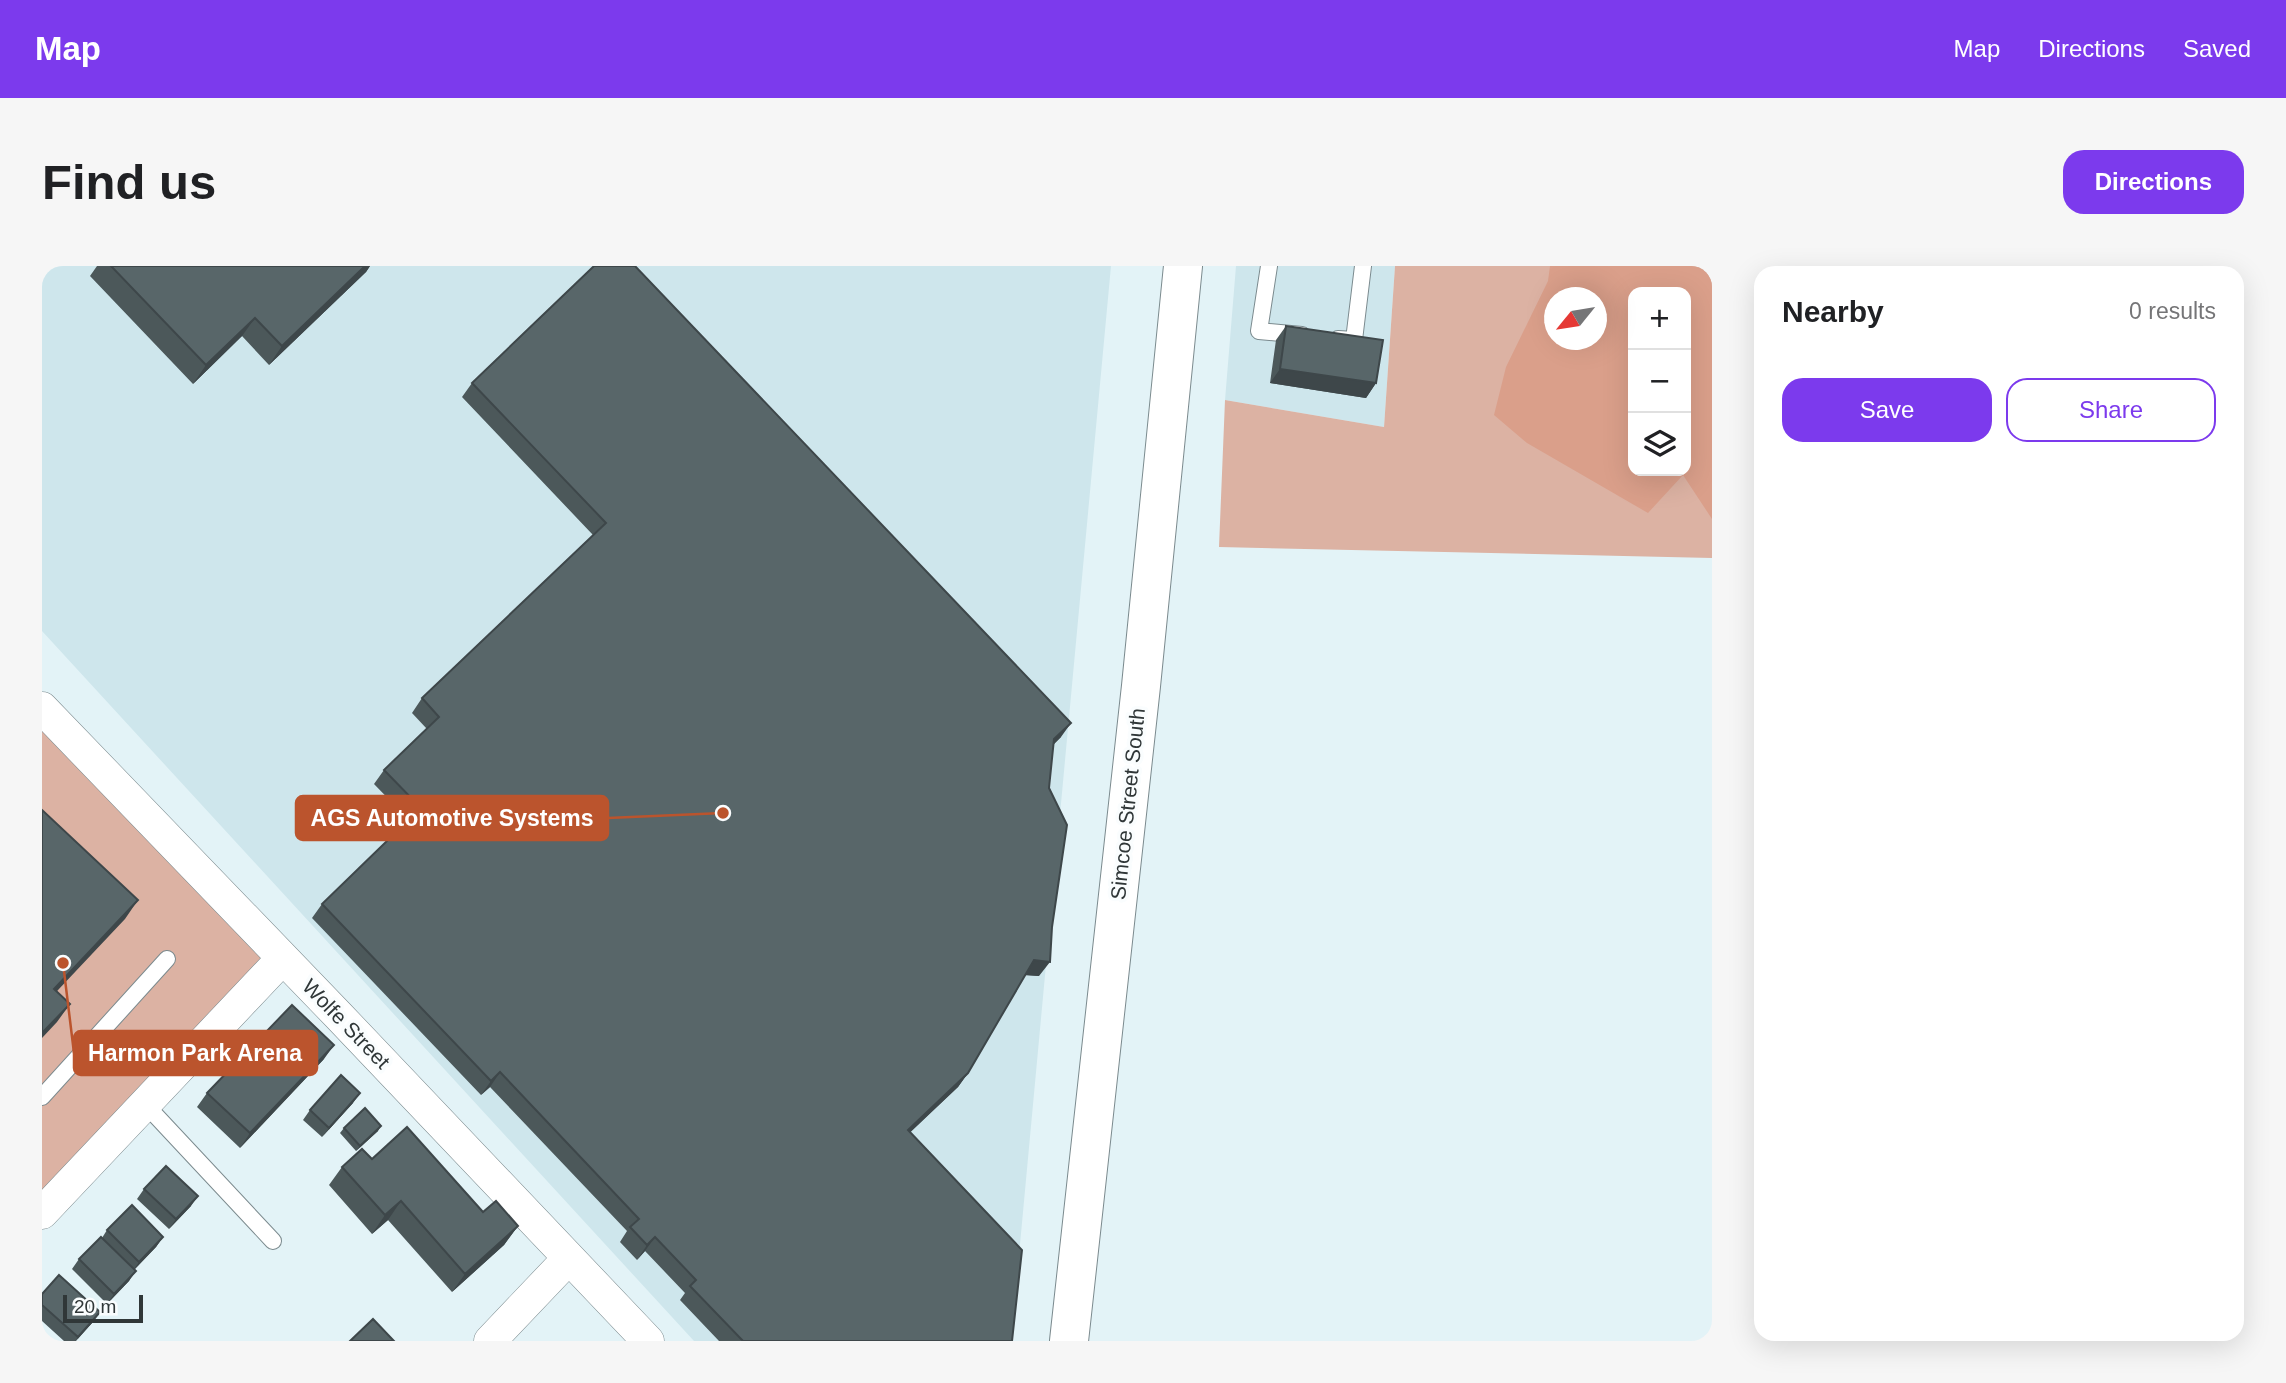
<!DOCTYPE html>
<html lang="en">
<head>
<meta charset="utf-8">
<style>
	:root { --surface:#fff; --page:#f6f6f6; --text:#202124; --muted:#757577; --line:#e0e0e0; --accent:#7c3aed }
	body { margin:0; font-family:Helvetica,sans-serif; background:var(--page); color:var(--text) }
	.controls { position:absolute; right:21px; top:21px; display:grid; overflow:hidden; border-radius:14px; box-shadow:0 7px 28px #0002 }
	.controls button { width:63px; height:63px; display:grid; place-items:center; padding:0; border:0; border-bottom:2px solid var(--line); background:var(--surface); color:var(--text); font:35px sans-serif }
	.compass { position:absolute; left:1502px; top:21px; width:63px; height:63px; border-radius:50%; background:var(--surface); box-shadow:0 7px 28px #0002; rotate:240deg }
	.scale { position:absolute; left:21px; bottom:18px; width:80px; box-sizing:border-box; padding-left:7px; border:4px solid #303738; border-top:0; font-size:19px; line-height:24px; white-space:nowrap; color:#303738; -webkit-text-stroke:5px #fafdfe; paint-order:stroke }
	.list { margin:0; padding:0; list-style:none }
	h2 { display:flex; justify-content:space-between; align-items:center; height:91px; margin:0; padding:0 28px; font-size:30px }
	h2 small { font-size:23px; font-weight:400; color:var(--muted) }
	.actions { display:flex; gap:14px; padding:21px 28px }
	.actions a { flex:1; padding:16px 0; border:2px solid var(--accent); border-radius:21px; text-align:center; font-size:24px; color:var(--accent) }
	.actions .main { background:var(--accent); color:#fff }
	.icon { flex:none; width:38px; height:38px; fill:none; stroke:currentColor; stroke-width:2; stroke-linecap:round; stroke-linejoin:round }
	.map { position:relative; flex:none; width:1670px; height:1075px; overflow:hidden; border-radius:21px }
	header { display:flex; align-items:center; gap:42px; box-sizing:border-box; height:98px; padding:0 35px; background:var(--accent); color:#fff }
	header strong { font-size:33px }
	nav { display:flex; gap:38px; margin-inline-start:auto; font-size:24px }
	.intro { display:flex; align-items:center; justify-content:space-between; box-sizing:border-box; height:168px; padding:0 42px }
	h1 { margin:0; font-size:49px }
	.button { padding:18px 32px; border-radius:21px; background:var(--accent); color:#fff; font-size:24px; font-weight:700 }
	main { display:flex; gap:42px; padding:0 42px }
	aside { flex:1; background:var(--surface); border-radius:21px; box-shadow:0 7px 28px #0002 }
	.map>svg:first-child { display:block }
	.built { fill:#cee6ec }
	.green { fill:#dcb2a3; fill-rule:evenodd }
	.forest { fill:#da9f8a; fill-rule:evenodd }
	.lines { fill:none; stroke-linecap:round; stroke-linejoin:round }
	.service-casing { stroke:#7b8a8e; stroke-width:18 }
	.minor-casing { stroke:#7b8a8e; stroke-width:33 }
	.secondary-casing { stroke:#7b8a8e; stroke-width:40 }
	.service { stroke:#fff; stroke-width:16 }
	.minor { stroke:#fff; stroke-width:32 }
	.secondary { stroke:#fff; stroke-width:38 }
	.wall { fill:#4c585a }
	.shaded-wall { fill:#3e474a }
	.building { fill:#586669; stroke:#3e474a; stroke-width:2 }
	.labels { text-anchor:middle; stroke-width:7; stroke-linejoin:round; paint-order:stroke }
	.street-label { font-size:21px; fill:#303738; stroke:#fafdfe }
	.leader { fill:none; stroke:#bb542d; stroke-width:2.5 }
	.callout-dot { fill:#bb542d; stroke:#fafdfe; stroke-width:2.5 }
	.callout { fill:#bb542d; stroke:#bb542d; stroke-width:2.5 }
	.callout-label { font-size:23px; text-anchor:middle; font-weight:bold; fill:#fff }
</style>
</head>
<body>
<header>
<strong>Map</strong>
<nav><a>Map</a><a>Directions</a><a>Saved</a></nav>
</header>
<div class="intro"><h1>Find us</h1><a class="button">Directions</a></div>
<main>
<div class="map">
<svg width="1670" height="1075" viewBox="0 0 1670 1075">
	<rect width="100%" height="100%" fill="#e3f3f7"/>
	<path class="built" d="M0,0H1069L969,1075H652L0,365Z
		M1194,0H1353L1342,161L1183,134Z"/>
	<path class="green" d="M1353,0H1670V292L1177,281L1183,134L1342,161ZM1591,26H1644V205H1591ZM1512,32H1554V74H1512Z
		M0,459L226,694L0,937Z"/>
	<path class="forest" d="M1508,0H1670V253L1641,209L1606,247L1485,177L1452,149L1464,101L1506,15ZM1644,26V205H1591V26ZM1512,32H1554V74H1512Z"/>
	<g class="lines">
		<g class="service-casing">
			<path id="service" d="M1227,0L1217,65L1260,69
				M1296,73L1312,74L1321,0
				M0,831L125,693
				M103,838L231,975"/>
		</g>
		<g class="minor-casing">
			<path id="minor" d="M0,442L296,749L606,1075
				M0,947L241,692
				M448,1075L526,993"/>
		</g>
		<g class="secondary-casing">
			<path id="secondary" d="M1027,1075L1099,420L1141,0"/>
		</g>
		<use href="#service" class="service"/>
		<use href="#minor" class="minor"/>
		<use href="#secondary" class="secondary"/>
	</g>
	<path class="wall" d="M55,0H328L324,6L227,99L200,70L151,118L48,10Z
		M1244,60L1334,117L1324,132L1228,117L1234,74Z
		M430,117L1019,471L1011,479L1007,522L997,710L983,709L926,807L916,821L868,866L970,1075H677L638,1034L643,1027L603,985L595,994L578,976L585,965L448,821L439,829L270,652L280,638L367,554L332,518L342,504L385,463L370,447L380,432L551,269L420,131Z
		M282,793L198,882L155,841L165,827Z
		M311,837L280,871L261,854L268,844Z
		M302,862L336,865L314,885L298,867Z
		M330,893L441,946L476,960L462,979L410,1026L346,954L330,968L287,919L300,901Z
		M102,923L149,940L127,963L95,933Z
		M65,964L121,971L114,981L92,1004L87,1015L65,1038L30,1003L37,993L60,972Z
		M0,1028L51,1056L34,1075H22L0,1055Z"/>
	<path class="shaded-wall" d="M323,0H328L324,6L227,99L240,80Z
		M213,52L200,70L151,118L164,99Z
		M1238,103L1334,117L1324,132L1228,117Z
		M1029,457L1019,471L1002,488L1012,473Z
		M96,634L83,653L0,741L12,723Z
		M992,694L1008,696L997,710L982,709Z
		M28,738L15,756L0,772V767Z
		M292,779L282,793L198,882L208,867Z
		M458,806L448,821L439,829L449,815Z
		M926,807L916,821L856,878L866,864Z
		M318,827L311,837L280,871L287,862Z
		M339,860L336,865L314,885L318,880Z
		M156,930L149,940L127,963L134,953Z
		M359,935L346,954L330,968L343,949Z
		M476,960L462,979L410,1026L423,1008Z
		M121,971L114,981L90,1006L97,996Z
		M613,971L603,985L595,994L605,979Z
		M94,1005L87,1015L65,1038L72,1028Z
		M58,1046L51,1056L33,1075L36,1071Z"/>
	<path class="building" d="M69,0H323L240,80L213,52L164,99Z
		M552,0H593L1029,457L1012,473L1007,522L1025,559L1010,661L1008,696L992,694L926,807L866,864L980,984L970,1075H701L648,1020L654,1014L613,971L605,979L588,961L597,953L458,806L449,815L280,638L379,542L342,504L397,451L380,432L564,257L430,117Z
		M1244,60L1341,74L1334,117L1238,103Z
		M0,544L96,634L12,723L28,738L0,767Z
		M250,739L292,779L208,867L165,827Z
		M299,809L318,827L287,862L268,844Z
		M323,842L339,860L318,880L302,862Z
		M365,861L441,946L454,935L476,960L423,1008L359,935L343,949L300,901L320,883L330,893Z
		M124,900L156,930L134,953L102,923Z
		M90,939L121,971L97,996L65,964Z
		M59,971L94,1005L72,1028L37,993Z
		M17,1009L58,1046L36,1071L0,1039V1028Z
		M331,1053L352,1075H308Z"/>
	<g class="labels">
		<g class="street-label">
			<text transform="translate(1086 538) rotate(-84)" y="7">Simcoe Street South</text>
			<text transform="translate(304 758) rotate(46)" y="7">Wolfe Street</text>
		</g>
	</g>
	<path class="leader" d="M681 547L566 552M21 697L32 787"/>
	<g class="callout-dot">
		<circle cx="681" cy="547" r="7"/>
		<circle cx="21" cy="697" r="7"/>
	</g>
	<g class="callout">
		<rect x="254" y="530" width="312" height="44" rx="7"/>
		<rect x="32" y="765" width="243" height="44" rx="7"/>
	</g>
	<g class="callout-label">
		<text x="410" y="560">AGS Automotive Systems</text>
		<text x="153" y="795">Harmon Park Arena</text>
	</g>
</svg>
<div class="controls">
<button>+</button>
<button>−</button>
<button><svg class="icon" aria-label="layers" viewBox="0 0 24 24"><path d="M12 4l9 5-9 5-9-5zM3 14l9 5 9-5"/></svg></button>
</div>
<svg class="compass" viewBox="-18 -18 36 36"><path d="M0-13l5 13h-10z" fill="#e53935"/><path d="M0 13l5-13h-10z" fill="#757577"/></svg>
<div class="scale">20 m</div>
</div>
<aside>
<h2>Nearby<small>0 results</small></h2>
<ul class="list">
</ul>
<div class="actions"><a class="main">Save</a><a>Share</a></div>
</aside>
</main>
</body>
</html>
